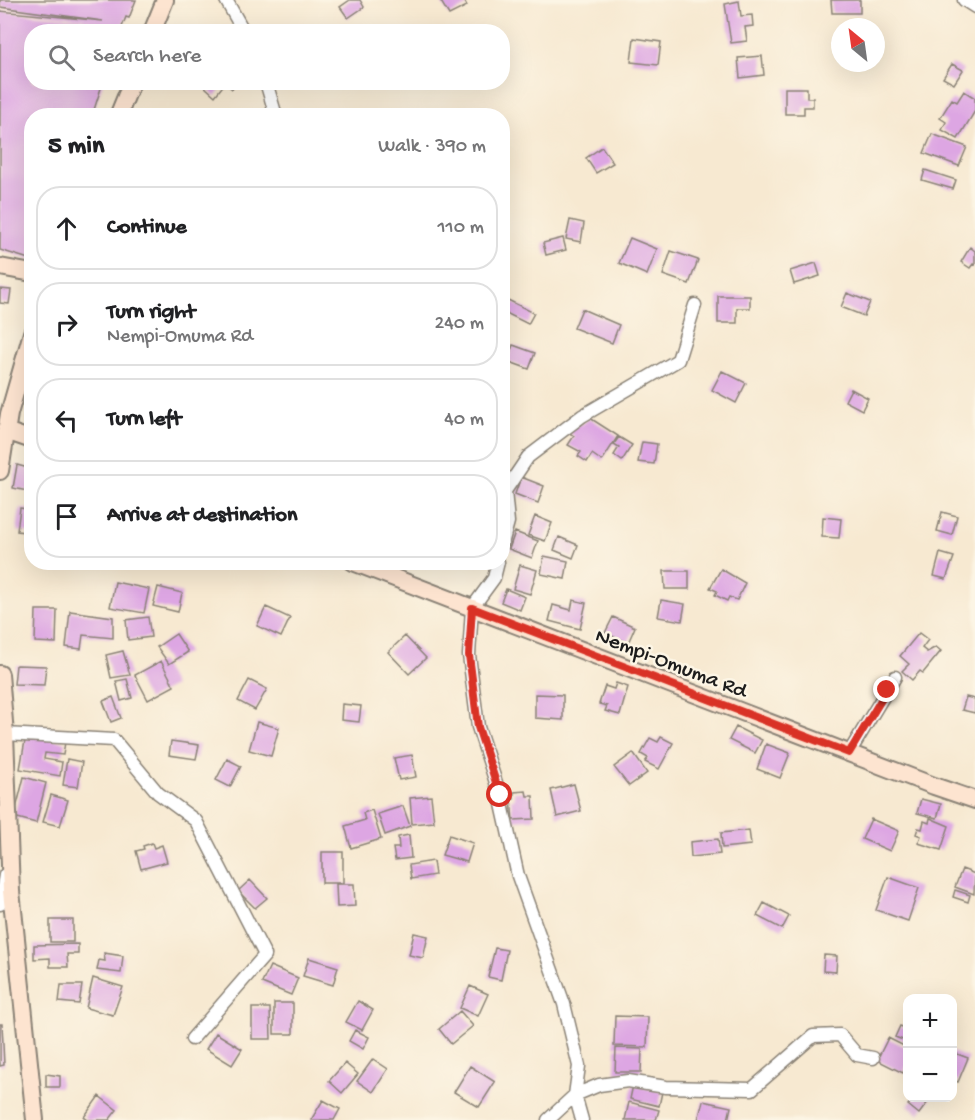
<!DOCTYPE html>
<html lang="en">
<head>
<meta charset="utf-8">
<style>
	:root { --surface:#fff; --page:#f2f2f2; --text:#202124; --muted:#757577; --line:#e0e0e0 }
	body { margin:0; font-family:"Gochi Hand",sans-serif; background:var(--page); color:var(--text) }
	.controls { position:absolute; right:18px; bottom:18px; display:grid; overflow:hidden; border-radius:12px; box-shadow:0 6px 24px #0002 }
	.controls button { width:54px; height:54px; display:grid; place-items:center; padding:0; border:0; border-bottom:2px solid var(--line); background:var(--surface); color:var(--text); font:30px sans-serif }
	.compass { position:absolute; left:831px; top:18px; width:54px; height:54px; border-radius:50%; background:var(--surface); box-shadow:0 6px 24px #0002; rotate:331deg }
	.stop { position:absolute; width:18px; height:18px; margin:-14px; border:4px solid #d93025; border-radius:50%; background:#fff }
	.stop.end { background:#d93025; border-color:#fff; box-shadow:0 2px 6px #0008 }
	.list { margin:0; padding:0; list-style:none }
	h2 { display:flex; justify-content:space-between; align-items:center; height:78px; margin:0; padding:0 24px; font-size:26px }
	h2 small { font-size:20px; font-weight:400; color:var(--muted) }
	.list li { display:grid; grid-template-columns:39px 1fr auto; gap:18px; align-items:center; box-sizing:border-box; height:84px; margin:0 12px 12px; padding:0 12px; border:2px solid var(--line); border-radius:24px }
	.list b { display:block; font-size:22px; white-space:nowrap }
	.list p { margin:0; font-size:20px; white-space:nowrap; color:var(--muted) }
	.list em { font-size:20px; font-style:normal; color:var(--muted) }
	.icon { flex:none; width:33px; height:33px; fill:none; stroke:currentColor; stroke-width:2; stroke-linecap:round; stroke-linejoin:round }
	.map { position:relative; flex:none; width:975px; height:1120px; overflow:hidden }
	.search { position:absolute; background:var(--surface); box-shadow:0 6px 24px #0002; left:24px; top:24px; width:486px; height:66px; display:flex; align-items:center; gap:15px; box-sizing:border-box; padding:0 21px; border-radius:24px; color:var(--muted); font-size:22px }
	.panel { position:absolute; background:var(--surface); box-shadow:0 6px 24px #0002; left:24px; top:108px; width:486px; height:462px; border-radius:24px }
	.map>svg:first-child { display:block }
	.building { fill:#dda6e3 }
	.lines { fill:none; stroke-linecap:round; stroke-linejoin:round }
	.street-casing { stroke:#8a8276; stroke-width:15 }
	.secondary-casing { stroke:#8a8276; stroke-width:20 }
	.street { stroke:#fff; stroke-width:12 }
	.secondary { stroke:#fde4d0; stroke-width:16 }
	.route { stroke:#d93025; stroke-width:8 }
	.labels { text-anchor:middle; stroke-width:5; stroke-linejoin:round; paint-order:stroke }
	.street-label { font-size:22px; fill:#1c1c1c; stroke:#fcf5e5 }
</style>
</head>
<body>
<div class="map">
<svg width="975" height="1120" viewBox="0 0 975 1120">
	<rect width="100%" height="100%" fill="#fcf5e5"/>
	<filter id="ink" filterUnits="userSpaceOnUse"><feTurbulence type="fractalNoise" baseFrequency=".0167" numOctaves="2"/><feDisplacementMap in="SourceGraphic" scale="12" xChannelSelector="R" yChannelSelector="G"/><feConvolveMatrix kernelMatrix="1 2 1 2 8 2 1 2 1" color-interpolation-filters="sRGB"/></filter>
	<filter id="wash" filterUnits="userSpaceOnUse"><feTurbulence type="fractalNoise" baseFrequency=".008" numOctaves="4" result="noise"/><feDisplacementMap in="SourceGraphic" scale="24" xChannelSelector="R" yChannelSelector="G"/><feGaussianBlur stdDeviation="1.35" result="paint"/><feColorMatrix in="noise" values="0 0 0 0 0 0 0 0 0 0 0 0 0 0 0 0 0 1.4 0 .05"/><feComposite in="paint" operator="in"/></filter>
	<g filter="url(#wash)">
		<rect width="100%" height="100%" fill="#f7e9d1"/>
		<g id="blocks">
			<path class="building" d="M0,0H136L129,18L126,17L120,32H32V82H103L92,116H32V260L0,250V11L103,21L0,7Z
				M350,0H360L364,7L348,18L340,7Z
				M440,0H464L467,6L449,15Z
				M831,0H860V13H832Z
				M739,1L741,16L752,15L753,26L745,27L747,41L731,43L725,4Z
				M634,38L661,42L658,65L631,62Z
				M762,56L764,75L740,78L738,58Z
				M952,64L963,70L954,84L943,78Z
				M208,82H237L232,89L225,83L215,96L204,86Z
				M785,88H807V98H813V107H804V114H785Z
				M964,91L975,98V111L958,139L942,130L946,122L940,118L952,99L957,102Z
				M932,134L967,147L959,166L924,153Z
				M602,147L613,163L596,173L586,158Z
				M925,170L956,180L953,189L922,180Z
				M570,220L584,223L581,242L566,239Z
				M563,238L566,250L546,255L543,243Z
				M630,238L657,249L647,275L619,263Z
				M970,247L975,251V265L973,264L970,268L961,262Z
				M671,251L698,260L689,284L663,275Z
				M816,263L820,276L794,284L790,271Z
				M0,289L11,290L9,304L0,303Z
				M847,293L870,302L864,316L841,307Z
				M718,296H750V308H737V323H718Z
				M502,297L534,313L528,324L502,311Z
				M582,309L619,325L612,343L574,328Z
				M513,345L535,353L529,369L507,361Z
				M722,371L746,383L736,403L712,390Z
				M851,389L868,398L862,410L845,401Z
				M590,418L618,436L602,461L592,454L587,462L578,456L581,452L568,445L574,436L568,432L575,421L581,425Z
				M619,437L632,445L622,461L614,455L619,447L614,444Z
				M642,442L657,444L654,464L638,462Z
				M17,465L32,469V492L13,488Z
				M521,477L544,486L538,503L515,494Z
				M20,508L32,510V533L17,531Z
				M942,512L957,516L952,535L937,531Z
				M535,516L552,523L545,541L528,535Z
				M823,517L841,519L839,538L822,537Z
				M515,532L538,541L532,558L509,549Z
				M559,537L578,545L573,558L554,550Z
				M940,553L954,557L946,579L934,576Z
				M544,556L568,561L565,579L541,574Z
				M520,565L537,570L530,594L513,589Z
				M721,569L745,583L737,600L729,597L727,601L715,595L717,591L710,588Z
				M664,571H689V589H665Z
				M115,582L149,589L144,613L110,607Z
				M158,587L182,593L178,612L153,606Z
				M506,589L525,597L520,610L501,602Z
				M573,600L586,603L580,629L549,621L553,605L571,610Z
				M661,600L685,604L682,621L658,617Z
				M266,607L290,618L281,637L257,626Z
				M36,610H57L56,643L35,642Z
				M70,611L113,617V638L83,635L81,649L66,647Z
				M148,617L151,637L128,640L126,620Z
				M613,617L635,627L628,643L605,633Z
				M919,633L928,640L922,648L927,652L936,647L941,651L923,673L920,671L912,680L902,671L909,664L900,656Z
				M176,634L188,652L169,664L157,647Z
				M405,636L426,658L409,674L388,652Z
				M123,651L130,675L111,678L106,655Z
				M161,661L174,686L148,700L135,675Z
				M16,665L46,666L44,685L14,684Z
				M127,679L132,698L121,701L116,681Z
				M249,680L267,689L255,710L238,701Z
				M616,683L628,687L620,715L605,711L607,706L599,704L605,686L614,689Z
				M535,694L563,695V720L535,718Z
				M113,697L121,718L111,722L103,701Z
				M966,697L975,699V713L962,710Z
				M342,704L361,706L359,722L341,720Z
				M257,722L279,728L271,756L249,750Z
				M736,727L762,740L755,753L729,740Z
				M26,735L65,742L63,755L45,753L44,759L62,762L60,776L20,769Z
				M661,737L673,743L659,769L645,762L648,758L641,754L650,738L658,742Z
				M171,741L199,745L196,759L169,755Z
				M766,744L790,753L780,778L757,769Z
				M633,753L647,773L629,786L614,767Z
				M412,755L416,777L399,780L394,758Z
				M67,759L82,762L78,787L63,785Z
				M227,759L241,766L230,787L216,780Z
				M24,777L46,783L36,823L14,817Z
				M574,784L581,811L557,817L551,790Z
				M526,791L527,796H533L534,819L513,820L511,799H514V792Z
				M51,795L68,800L60,826L43,822Z
				M431,796L434,822L412,824L410,798Z
				M921,799L941,804L937,818L917,813Z
				M403,806L410,826L385,835L378,814Z
				M372,810L381,839L351,848L345,826L365,820L363,813Z
				M930,818L949,826L941,850L918,843L921,836L916,834L918,828L922,829L924,821L929,823Z
				M871,819L899,831L890,851L862,839Z
				M749,830L751,845L722,848L721,833Z
				M409,835L411,858L395,860L393,848H399L398,837Z
				M449,835L473,843L467,862L442,855Z
				M718,839L720,854L691,857L690,842Z
				M152,843L154,848L162,845L167,862L141,869L136,851L144,849L143,846Z
				M322,852H343V883H322Z
				M433,861L435,875L411,879L409,865Z
				M962,869L975,874L974,894L955,887Z
				M888,877L919,888L908,921L876,910Z
				M250,880L267,898L255,908L238,891Z
				M336,884H354L355,906L337,907Z
				M955,890L970,895L968,902L953,897Z
				M764,903L789,916L782,929L757,916Z
				M50,920H73V942H50Z
				M414,933L428,936L423,958L409,955Z
				M78,944V954H67L68,967H50V958L34,959V945Z
				M495,948L507,950L501,980L488,977Z
				M104,953L123,956L121,973L97,970L99,960L105,961Z
				M824,955L837,956L836,972L823,971Z
				M309,958L338,967L333,985L303,976Z
				M270,966L298,978L291,995L262,983Z
				M93,978L123,987L113,1015L86,1008Z
				M61,985H82L79,1004L59,1002Z
				M470,986L488,994L478,1016L460,1008Z
				M358,1001L373,1010L362,1030L346,1022Z
				M274,1003H293V1034H274Z
				M252,1008H270L271,1039H252Z
				M460,1011L473,1026L451,1044L439,1029Z
				M615,1016L648,1017L647,1047L614,1046Z
				M0,1024H2L4,1065L0,1066Z
				M900,1026L908,1029V1042L895,1037Z
				M355,1030L369,1037L363,1049L349,1041Z
				M216,1033L242,1049L232,1065L206,1049Z
				M888,1038L908,1048V1064L903,1073L877,1060Z
				M616,1048L642,1049L641,1072H615Z
				M952,1052L968,1058L958,1082L952,1080Z
				M373,1059L388,1069L373,1092L357,1081Z
				M345,1063L358,1074L342,1093L329,1081Z
				M470,1066L495,1082L479,1107L454,1092Z
				M46,1074L60,1076V1087H46Z
				M633,1085L662,1092L659,1106L630,1099Z
				M99,1096L117,1110L109,1120H88L84,1117Z
				M915,1098H931L919,1114L908,1105Z
				M323,1100L340,1109L334,1120H311Z
				M703,1101L731,1107L728,1120H698Z
				M629,1102L659,1110L656,1120H625Z"/>
		</g>
	</g>
	<g filter="url(#ink)">
		<use href="#blocks" fill-opacity="0" stroke="#8a8276" stroke-width="1.5"/>
		<g class="lines">
			<g class="street-casing">
				<path id="street" d="M226,0L244,32
					M964,0L975,7
					M266,82L276,116
					M502,544L508,522L505,491L528,457L582,416L678,360L695,305
					M498,562L494,578L472,608L469,655L478,727L500,795L518,876L564,1004L579,1066L575,1095L582,1120
					M390,576L394,562
					M5,734L114,740L158,793L196,821L265,955L192,1039
					M849,753L895,677
					M0,904L5,875
					M548,1120L575,1095L599,1085L628,1081L666,1087L752,1089L813,1036L840,1035L857,1055L873,1058"/>
			</g>
			<g class="secondary-casing">
				<path id="secondary" d="M152,32L165,0
					M118,116L132,82
					M0,267L32,273
					M6,431L32,440
					M0,471L9,414L32,333
					M353,562L934,786L975,800
					M0,674L5,734L11,891L35,1120"/>
			</g>
			<use href="#street" class="street"/>
			<use href="#secondary" class="secondary"/>
		</g>
	</g>
	<g class="lines" filter="url(#ink)">
		<path class="route" d="M500,795L478,727L469,655L472,608L849,753L887,690"/>
	</g>
	<g class="labels">
		<g class="street-label">
			<text transform="translate(672 661) rotate(21)" y="8">Nempi-Omuma Rd</text>
		</g>
	</g>
</svg>
<div class="controls">
<button>+</button>
<button>−</button>
</div>
<svg class="compass" viewBox="-18 -18 36 36"><path d="M0-13l5 13h-10z" fill="#e53935"/><path d="M0 13l5-13h-10z" fill="#757577"/></svg>
<div class="stop" style="left:500px;top:795px"></div>
<div class="stop end" style="left:887px;top:690px"></div>
<div class="search"><svg class="icon" aria-label="search" viewBox="0 0 24 24"><circle cx="10" cy="10" r="6"/><path d="M15 15l6 6"/></svg>Search here</div>
<section class="panel">
<h2>5 min<small>Walk · 390 m</small></h2>
<ul class="list">
<li><svg class="icon" aria-label="ahead" viewBox="0 0 24 24"><path d="M12 20V5M6 11l6-6 6 6"/></svg><div><b>Continue</b></div><em>110 m</em></li>
<li><svg class="icon" aria-label="right" viewBox="0 0 24 24"><path d="M7 20v-9h11M14 6l5 5-5 5"/></svg><div><b>Turn right</b><p>Nempi-Omuma Rd</p></div><em>240 m</em></li>
<li><svg class="icon" aria-label="left" viewBox="0 0 24 24"><path d="M17 20v-9H6M10 6l-5 5 5 5"/></svg><div><b>Turn left</b></div><em>40 m</em></li>
<li><svg class="icon" aria-label="arrive" viewBox="0 0 24 24"><path d="M6 21V4h12l-3 4 3 4H6"/></svg><div><b>Arrive at destination</b></div></li>
</ul>
</section>
</div>
</body>
</html>
